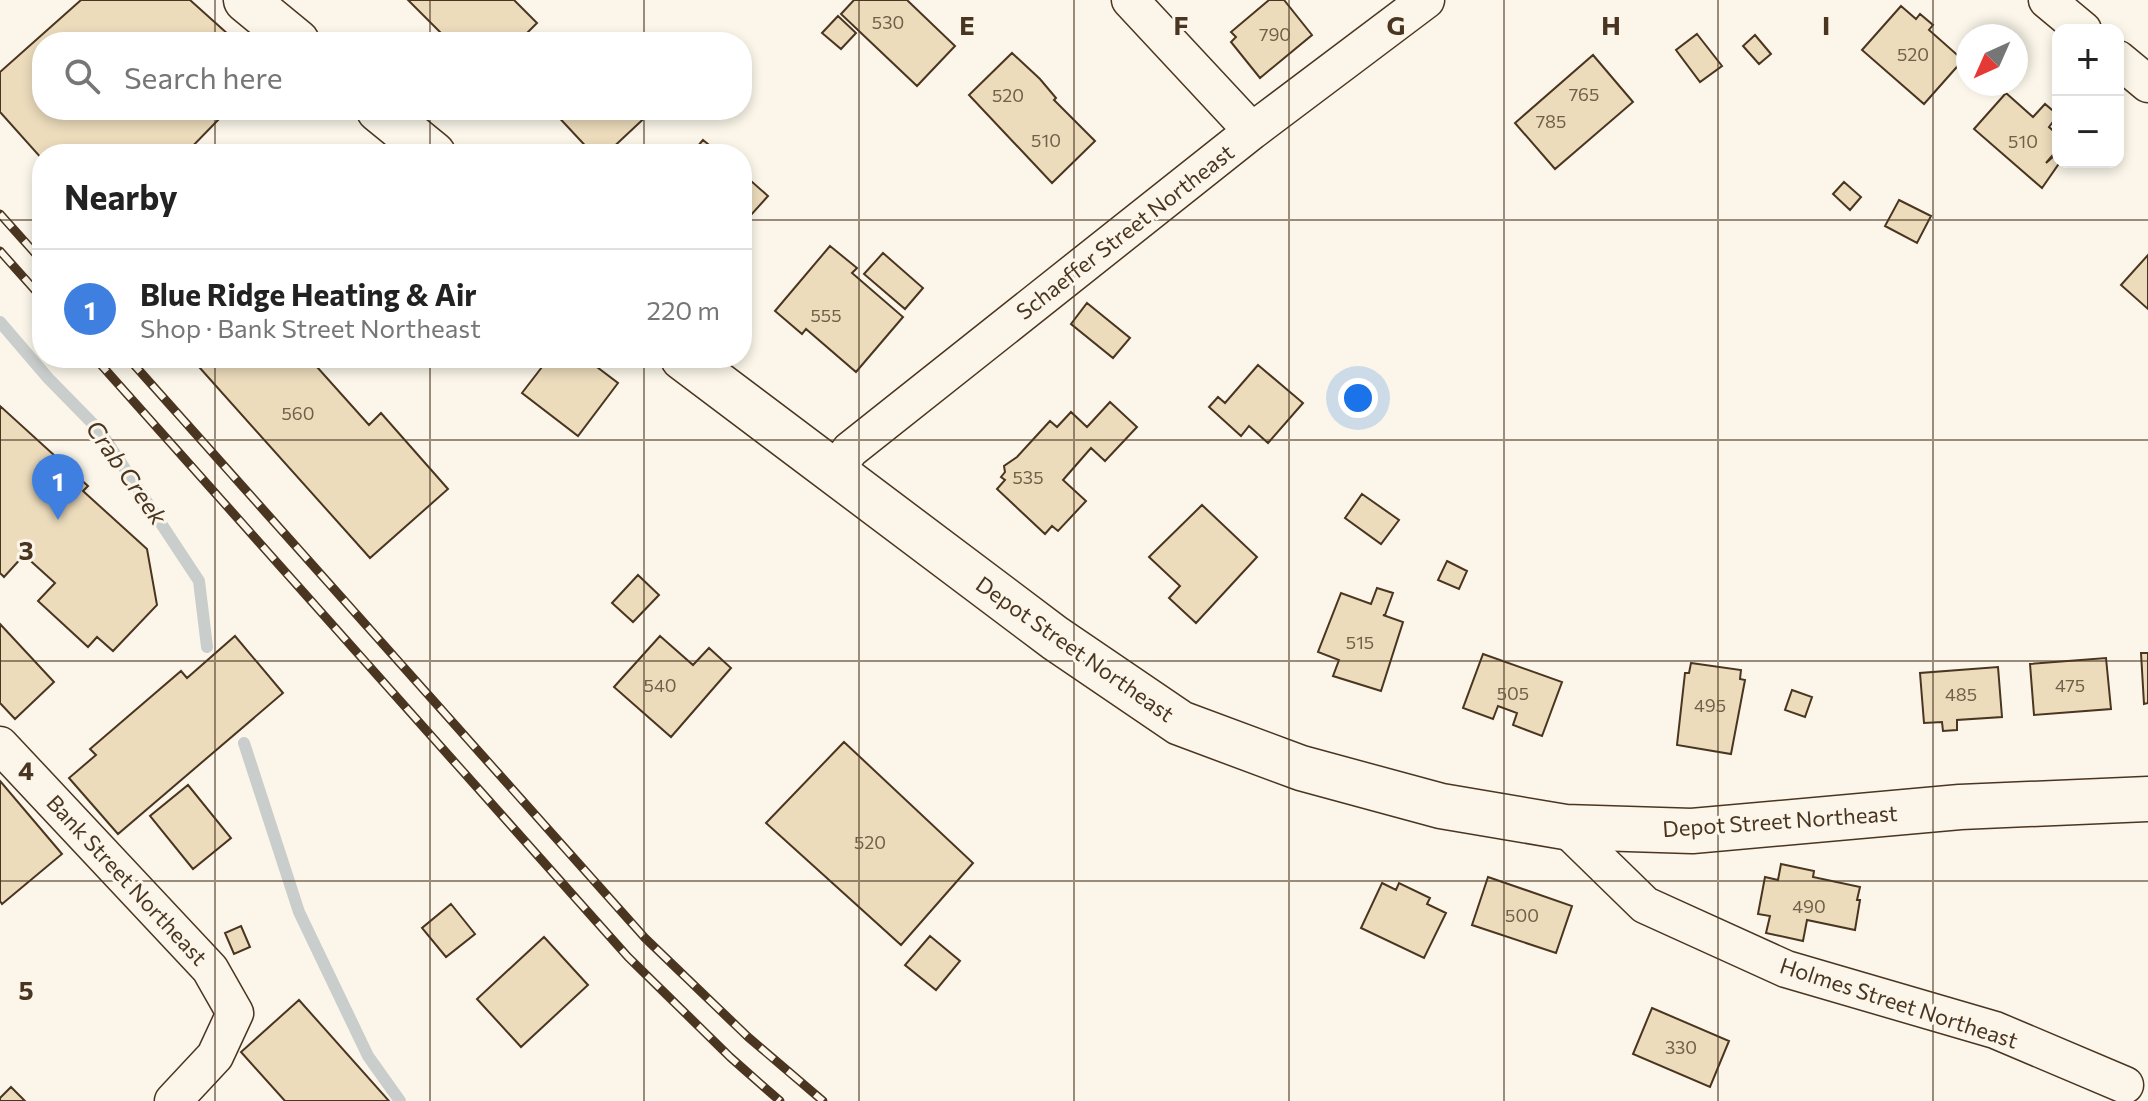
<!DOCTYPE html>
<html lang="en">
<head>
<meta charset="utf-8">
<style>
	:root { --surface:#fff; --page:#f6f6f6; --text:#222; --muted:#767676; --line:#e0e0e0; --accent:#c62828 }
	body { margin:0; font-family:Commissioner,sans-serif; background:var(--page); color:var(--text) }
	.controls { position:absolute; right:24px; top:24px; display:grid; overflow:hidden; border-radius:16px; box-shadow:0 4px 12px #0003 }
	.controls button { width:72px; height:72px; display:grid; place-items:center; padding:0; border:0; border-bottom:2px solid var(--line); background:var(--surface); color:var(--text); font:40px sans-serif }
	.compass { position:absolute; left:1956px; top:24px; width:72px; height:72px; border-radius:50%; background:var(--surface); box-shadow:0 4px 12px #0003; rotate:225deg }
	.you { position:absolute; left:1358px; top:398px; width:28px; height:28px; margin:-20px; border:6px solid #fff; border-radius:50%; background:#1a73e8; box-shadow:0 0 0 12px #1a73e833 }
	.badge { display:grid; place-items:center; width:52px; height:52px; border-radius:50%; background:var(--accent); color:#fff; font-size:26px; font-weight:700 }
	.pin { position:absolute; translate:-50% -66px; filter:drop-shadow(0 2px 4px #0008) }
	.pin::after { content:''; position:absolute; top:42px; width:28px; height:24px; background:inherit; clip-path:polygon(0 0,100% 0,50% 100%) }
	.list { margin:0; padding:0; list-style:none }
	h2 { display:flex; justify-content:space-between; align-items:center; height:104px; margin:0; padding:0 32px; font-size:34px }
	h2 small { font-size:26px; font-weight:400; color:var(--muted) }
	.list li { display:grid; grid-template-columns:52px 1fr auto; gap:24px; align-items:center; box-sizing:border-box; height:120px; padding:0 32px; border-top:2px solid var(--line) }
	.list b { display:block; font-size:30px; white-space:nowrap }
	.list p { margin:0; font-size:26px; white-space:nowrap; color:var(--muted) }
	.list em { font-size:26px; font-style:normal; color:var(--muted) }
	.icon { flex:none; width:44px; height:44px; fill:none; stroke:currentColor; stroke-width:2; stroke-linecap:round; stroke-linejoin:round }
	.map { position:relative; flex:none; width:2148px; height:1101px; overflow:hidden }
	.search { position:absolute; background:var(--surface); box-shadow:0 4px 12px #0003; left:32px; top:32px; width:720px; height:88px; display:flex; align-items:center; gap:20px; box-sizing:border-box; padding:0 28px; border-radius:32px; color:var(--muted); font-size:30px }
	.panel { position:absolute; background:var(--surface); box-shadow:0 4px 12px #0003; left:32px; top:144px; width:720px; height:224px; border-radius:32px }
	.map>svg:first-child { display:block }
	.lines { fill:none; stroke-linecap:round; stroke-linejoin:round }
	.stream { stroke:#c9cecd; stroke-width:12 }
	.building { fill:#ecdcbc; stroke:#4a3520; stroke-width:2 }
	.minor-casing { stroke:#4a3520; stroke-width:39 }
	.tertiary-casing { stroke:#4a3520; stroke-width:47 }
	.minor { stroke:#fbf6e9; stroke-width:36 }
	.tertiary { stroke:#fbf6e9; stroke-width:44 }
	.rail-casing { stroke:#4a3520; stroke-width:9 }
	.rail { stroke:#fbf6e9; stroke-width:6; stroke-dasharray:18; stroke-linecap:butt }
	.grid { fill:none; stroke:#4a3520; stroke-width:2; stroke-opacity:0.55 }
	.labels { text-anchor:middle; stroke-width:6; stroke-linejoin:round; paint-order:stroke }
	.number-label { font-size:18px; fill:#725f47 }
	.street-label { font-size:22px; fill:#4a3520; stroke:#fbf6e9 }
	.water-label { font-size:24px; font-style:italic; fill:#4a3520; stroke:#fbf6e9 }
	.grid-label { font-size:26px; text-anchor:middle; font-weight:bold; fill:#4a3520; stroke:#fbf6e9; stroke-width:6; stroke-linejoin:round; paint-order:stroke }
</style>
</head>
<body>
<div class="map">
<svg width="2148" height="1101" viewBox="0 0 2148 1101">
	<rect width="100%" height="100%" fill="#fbf6e9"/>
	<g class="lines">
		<path class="stream" d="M0,322L48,378L100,431L199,581L207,647
			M244,743L299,912L368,1056L400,1101"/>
	</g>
	<path class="building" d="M81,0H190L229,35L222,42H42V110H212L220,118L185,154H42V159L0,112V72Z
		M408,0H514L537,23L518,42H450Z
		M854,0H907L955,46L917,86L841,14Z
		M1269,0H1284L1312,35L1260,78L1231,42L1236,37L1231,32Z
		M1901,6L1916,19L1920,14L1933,25L1929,30L1963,60L1924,104L1862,50Z
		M838,16L856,33L841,49L822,33Z
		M1697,34L1722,66L1700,82L1676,50Z
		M1755,35L1771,54L1759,64L1743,46Z
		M1012,53L1040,79L1056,98L1054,100L1095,141L1052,183L969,95Z
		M1593,55L1633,102L1555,169L1515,123Z
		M2006,93L2033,117L2045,104L2058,115L2049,127L2058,135V149L2046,163L2054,156L2060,162L2042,188L1974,129Z
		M552,110H653L606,154H593Z
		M703,140L720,154H691Z
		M742,173L768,196L742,225Z
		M1844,182L1861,197L1850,210L1833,194Z
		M1899,200L1931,216L1917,243L1885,226Z
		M830,246L857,268L852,273L903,317L856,372L806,329L802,334L775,311Z
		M883,253L923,288L905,309L864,274Z
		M2148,255V309L2121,285Z
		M1087,303L1130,338L1113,358L1071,324Z
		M191,358H309L369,425L381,413L448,489L370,558Z
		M549,358H585L618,383L578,436L522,393Z
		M1258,365L1303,403L1268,443L1249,426L1241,436L1209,407L1218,397L1225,403Z
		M1110,402L1137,427L1105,461L1091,448L1063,480L1086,501L1058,531L1052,526L1045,534L997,489L1005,480L1001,477L1005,472L1004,466L1017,457L1050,421L1057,427L1071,412L1087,427Z
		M0,406L88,486L83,491L147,549L157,605L113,651L97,637L88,647L38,601L55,583L24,555L4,577L0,573Z
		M1362,494L1399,520L1381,544L1345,518Z
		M1202,505L1257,557L1196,623L1169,598L1180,586L1149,557Z
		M1447,561L1467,571L1459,589L1438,580Z
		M638,575L659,595L633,622L612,603Z
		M1377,588L1393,593L1385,615H1383L1403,622L1381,691L1333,676L1339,660L1318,652L1341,593L1371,604Z
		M0,624L54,682L15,719L0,703Z
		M235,636L283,693L118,834L69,778L96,755L90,749L181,671L187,678Z
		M660,636L693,665L709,648L731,668L671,737L614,687Z
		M2141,653H2148V703L2144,704Z
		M1483,654L1562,682L1542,736L1513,725L1517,713L1498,706L1493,719L1463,708Z
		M2106,658L2111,709L2034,715L2030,664Z
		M1691,663L1741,670L1740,679L1745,680L1731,754L1677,745L1685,673H1689Z
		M1998,667L2002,717L1957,720V730L1943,731L1942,722L1924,723L1920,673Z
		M1792,690L1812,697L1805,717L1785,710Z
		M844,742L973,863L901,945L766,823Z
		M0,781L62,854L2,904L0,901Z
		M188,785L231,838L193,869L150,816Z
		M1781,864L1814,871L1813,877L1860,887L1857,900H1860L1855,930L1807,920L1803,941L1766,933L1770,916L1758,914L1765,877L1778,880Z
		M1488,877L1572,906L1556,953L1472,925Z
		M1382,883L1396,890L1399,883L1430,898L1427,904L1446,913L1424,958L1361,928Z
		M451,904L475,934L446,957L422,928Z
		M241,926L250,947L234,954L225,933Z
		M930,936L960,961L936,990L905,965Z
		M544,937L588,985L521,1047L477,999Z
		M299,1000L389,1101H285L241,1052Z
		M1652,1008L1729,1041L1710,1087L1633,1054Z
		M11,1087L25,1101H0V1098Z"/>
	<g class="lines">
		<g class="minor-casing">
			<path id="minor" d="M1130,0L1252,131
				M2047,0L2083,30
				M2118,59L2148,84
				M833,473L850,450L1252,131L1426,0
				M0,745L210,969L235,1013L215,1056L173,1101
				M1565,827L1645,905L1786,969L1995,1030L2125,1085"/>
		</g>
		<g class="tertiary-casing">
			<path id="tertiary" d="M246,0L297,42
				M379,110L433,154
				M683,358L1055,638L1180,723L1301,768L1441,806L1565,827L1692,831L1960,807L2148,799"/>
		</g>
		<use href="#minor" class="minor"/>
		<use href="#tertiary" class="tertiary"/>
		<g class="rail-casing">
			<path id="rail" d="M0,214L42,261
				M0,251L42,298
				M95,358L628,957L730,1057L780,1101
				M128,358L645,938L748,1037L823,1101"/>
		</g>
		<use href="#rail" class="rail"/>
	</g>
	<path class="grid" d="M215,0V42M430,0V42M644,0V42M859,0V1101M1074,0V1101M1289,0V1101M1504,0V1101M1718,0V1101M1933,0V1101M215,110V154M430,110V154M644,110V154M0,220H42M742,220H2148M215,358V1101M430,358V1101M644,358V1101M0,440H2148M0,661H2148M0,881H2148"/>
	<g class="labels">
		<g class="number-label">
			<text x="888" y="29">530</text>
			<text x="1275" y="41">790</text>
			<text x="1913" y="61">520</text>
			<text x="1584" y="101">765</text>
			<text x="1008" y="102">520</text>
			<text x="1551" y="128">785</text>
			<text x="1046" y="147">510</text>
			<text x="2023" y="148">510</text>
			<text x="826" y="322">555</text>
			<text x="298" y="420">560</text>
			<text x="1028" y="484">535</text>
			<text x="1360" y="649">515</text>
			<text x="660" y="692">540</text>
			<text x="2070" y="692">475</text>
			<text x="1513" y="700">505</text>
			<text x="1961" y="701">485</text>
			<text x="1710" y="712">495</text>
			<text x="870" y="849">520</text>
			<text x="1809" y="913">490</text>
			<text x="1522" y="922">500</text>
			<text x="1681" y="1054">330</text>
		</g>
		<g class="street-label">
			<text transform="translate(1125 232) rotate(-38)" y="8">Schaeffer Street Northeast</text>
			<text transform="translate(1075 649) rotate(35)" y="8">Depot Street Northeast</text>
			<text transform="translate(1780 821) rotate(-4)" y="8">Depot Street Northeast</text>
			<text transform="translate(127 880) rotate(47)" y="8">Bank Street Northeast</text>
			<text transform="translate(1899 1003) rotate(18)" y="8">Holmes Street Northeast</text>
		</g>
		<g class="water-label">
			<text transform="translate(126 473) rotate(55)" y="8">Crab Creek</text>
		</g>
	</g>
	<g class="grid-label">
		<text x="967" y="35">E</text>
		<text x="1181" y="35">F</text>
		<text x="1396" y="35">G</text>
		<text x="1611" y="35">H</text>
		<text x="1826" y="35">I</text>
		<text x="26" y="560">3</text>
		<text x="26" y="780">4</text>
		<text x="26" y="1000">5</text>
	</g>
</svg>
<div class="controls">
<button>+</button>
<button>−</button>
</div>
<svg class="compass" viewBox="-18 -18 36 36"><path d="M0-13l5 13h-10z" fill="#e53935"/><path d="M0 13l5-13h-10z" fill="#767676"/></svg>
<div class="you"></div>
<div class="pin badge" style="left:58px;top:520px;background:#3f7fe0">1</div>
<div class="search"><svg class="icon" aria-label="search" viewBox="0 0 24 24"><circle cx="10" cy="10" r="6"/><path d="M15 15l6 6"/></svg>Search here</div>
<section class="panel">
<h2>Nearby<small></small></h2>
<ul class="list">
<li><span class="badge" style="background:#3f7fe0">1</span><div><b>Blue Ridge Heating &amp; Air</b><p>Shop · Bank Street Northeast</p></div><em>220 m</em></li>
</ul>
</section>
</div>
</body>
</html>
